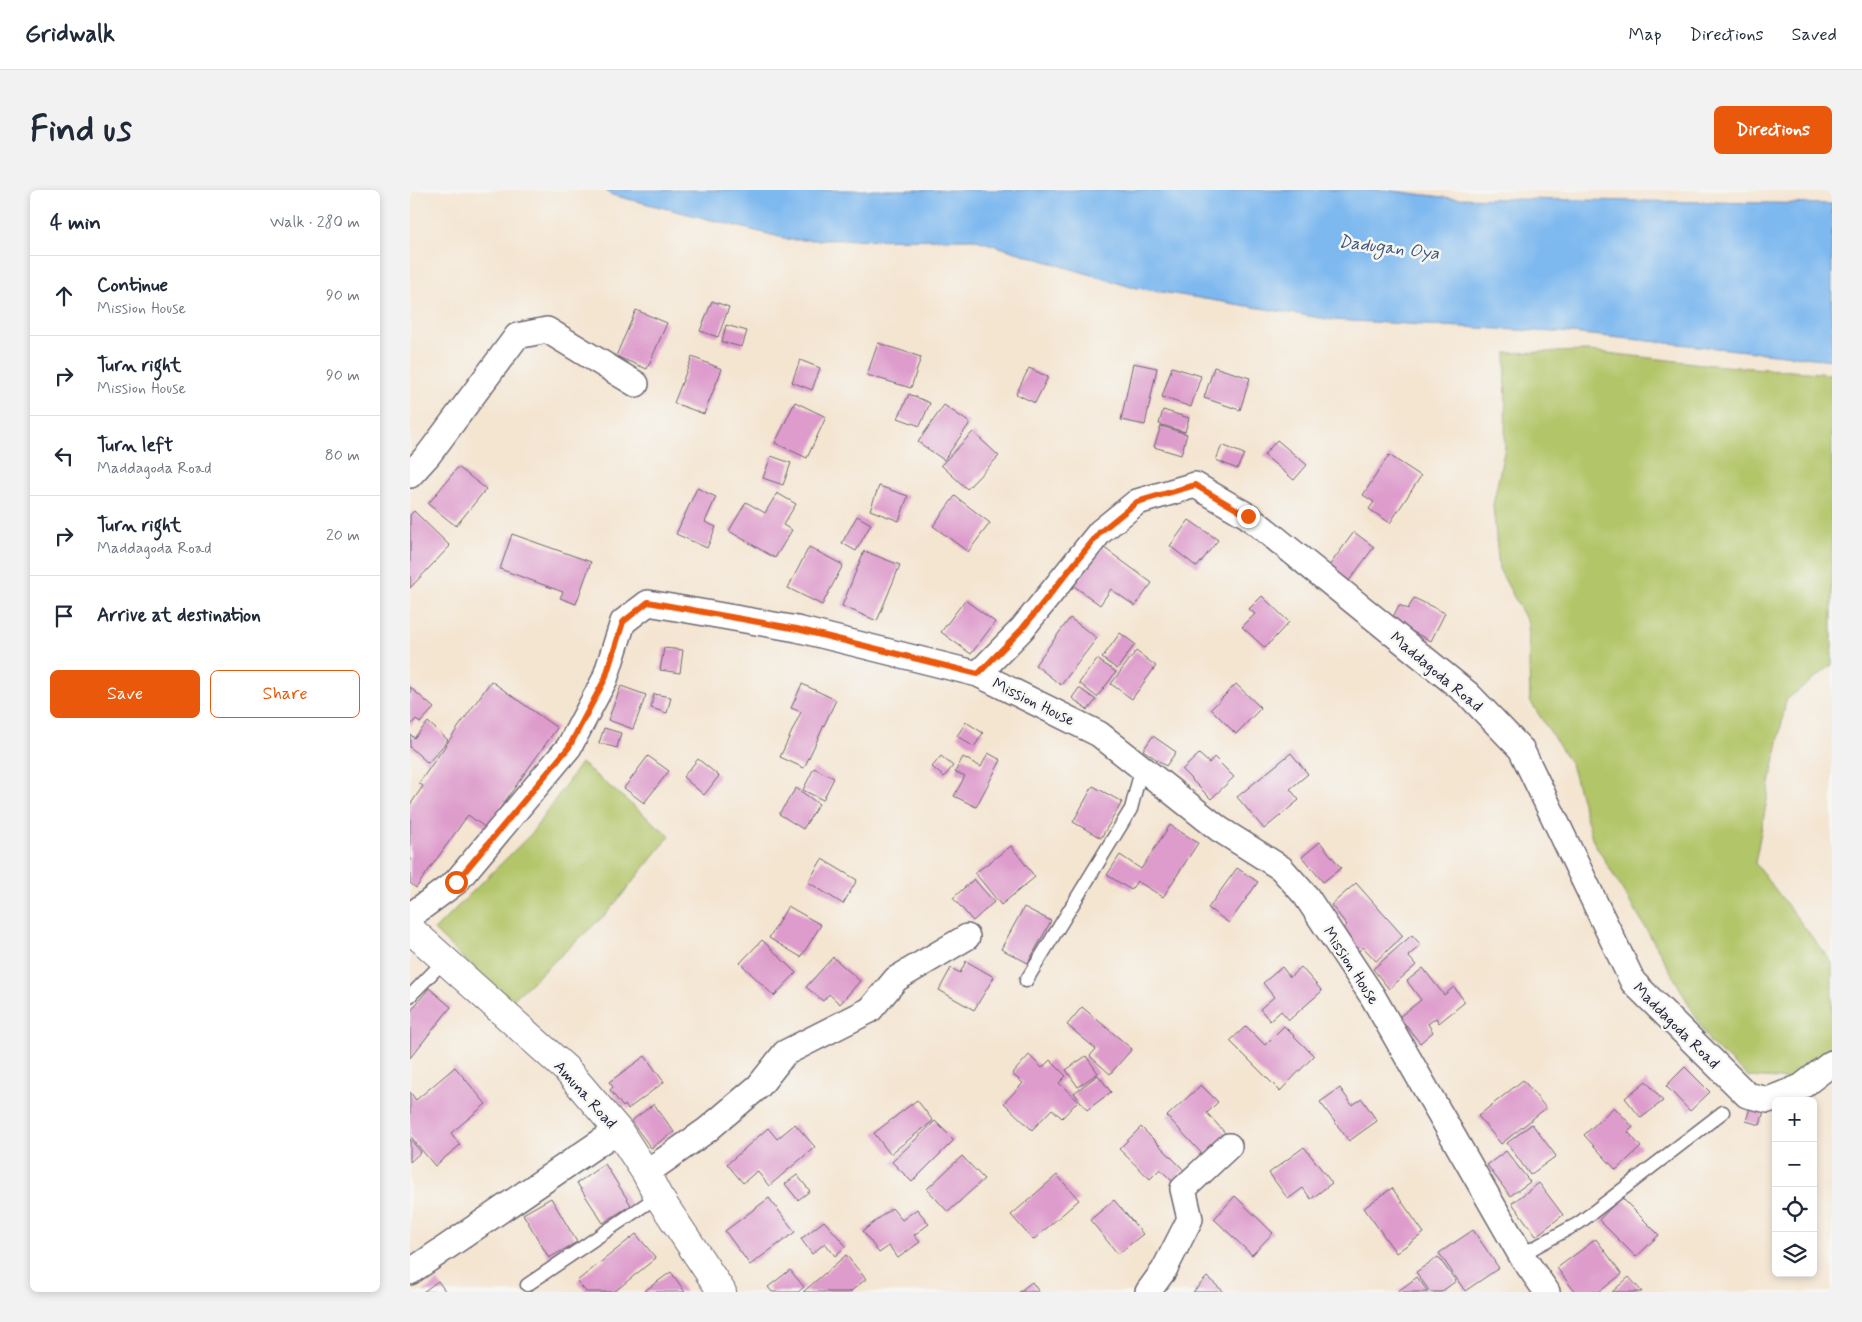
<!DOCTYPE html>
<html lang="en">
<head>
<meta charset="utf-8">
<style>
	:root { --surface:#fff; --page:#f2f2f3; --text:#1f2937; --muted:#747a83; --line:#e0e1e3; --accent:#ea580c }
	body { margin:0; font-family:Mynerve,sans-serif; background:var(--page); color:var(--text) }
	.controls { position:absolute; right:15px; bottom:15px; display:grid; overflow:hidden; border-radius:8px; box-shadow:0 2px 8px #0003 }
	.controls button { width:45px; height:45px; display:grid; place-items:center; padding:0; border:0; border-bottom:1px solid var(--line); background:var(--surface); color:var(--text); font:25px sans-serif }
	.stop { position:absolute; width:15px; height:15px; margin:-11px; border:4px solid #ea580c; border-radius:50%; background:#fff }
	.stop.end { background:#ea580c; border-color:#fff; box-shadow:0 1px 5px #0008 }
	.list { margin:0; padding:0; list-style:none }
	h2 { display:flex; justify-content:space-between; align-items:center; height:65px; margin:0; padding:0 20px; font-size:21px }
	h2 small { font-size:16px; font-weight:400; color:var(--muted) }
	.list li { display:grid; grid-template-columns:32px 1fr auto; gap:15px; align-items:center; box-sizing:border-box; height:80px; padding:0 20px; border-top:1px solid var(--line) }
	.list b { display:block; font-size:19px; white-space:nowrap }
	.list p { margin:0; font-size:16px; white-space:nowrap; color:var(--muted) }
	.list em { font-size:16px; font-style:normal; color:var(--muted) }
	.actions { display:flex; gap:10px; padding:15px 20px }
	.actions a { flex:1; padding:11px 0; border:1px solid var(--accent); border-radius:8px; text-align:center; font-size:18px; color:var(--accent) }
	.actions .main { background:var(--accent); color:#fff }
	.icon { flex:none; width:28px; height:28px; fill:none; stroke:currentColor; stroke-width:2; stroke-linecap:round; stroke-linejoin:round }
	.map { position:relative; flex:none; width:1422px; height:1102px; overflow:hidden; border-radius:8px }
	header { display:flex; align-items:center; gap:30px; box-sizing:border-box; height:70px; padding:0 25px; background:var(--surface); border-bottom:1px solid var(--line) }
	header strong { font-size:24px }
	nav { display:flex; gap:28px; margin-inline-start:auto; font-size:18px }
	.intro { display:flex; align-items:center; justify-content:space-between; box-sizing:border-box; height:120px; padding:0 30px }
	h1 { margin:0; font-size:35px }
	.button { padding:12px 22px; border-radius:8px; background:var(--accent); color:#fff; font-size:18px; font-weight:700 }
	main { display:flex; gap:30px; padding:0 30px }
	aside { flex:1; background:var(--surface); border-radius:8px; box-shadow:0 2px 8px #0003 }
	.map>svg:first-child { display:block }
	.green { fill:#b2c568; stroke:#6a7452 }
	.water { fill:#7db8ef; stroke:#506d95 }
	.building { fill:#de9ccc }
	.lines { fill:none; stroke-linecap:round; stroke-linejoin:round }
	.service-casing { stroke:#6c6670; stroke-width:15 }
	.minor-casing { stroke:#6c6670; stroke-width:28 }
	.tertiary-casing { stroke:#6c6670; stroke-width:30 }
	.service { stroke:#fff; stroke-width:12 }
	.minor { stroke:#fff; stroke-width:25 }
	.tertiary { stroke:#fff; stroke-width:28 }
	.route { stroke:#ea580c; stroke-width:6 }
	.labels { text-anchor:middle; stroke-width:5; stroke-linejoin:round; paint-order:stroke }
	.street-label { font-size:16px; fill:#22223b; stroke:#f6f6f2 }
	.water-label { font-size:18px; font-style:italic; fill:#42567a; stroke:#f6f6f2 }
</style>
</head>
<body>
<header>
<strong>Gridwalk</strong>
<nav><a>Map</a><a>Directions</a><a>Saved</a></nav>
</header>
<div class="intro"><h1>Find us</h1><a class="button">Directions</a></div>
<main>
<aside>
<h2>4 min<small>Walk · 280 m</small></h2>
<ul class="list">
<li><svg class="icon" aria-label="ahead" viewBox="0 0 24 24"><path d="M12 20V5M6 11l6-6 6 6"/></svg><div><b>Continue</b><p>Mission House</p></div><em>90 m</em></li>
<li><svg class="icon" aria-label="right" viewBox="0 0 24 24"><path d="M7 20v-9h11M14 6l5 5-5 5"/></svg><div><b>Turn right</b><p>Mission House</p></div><em>90 m</em></li>
<li><svg class="icon" aria-label="left" viewBox="0 0 24 24"><path d="M17 20v-9H6M10 6l-5 5 5 5"/></svg><div><b>Turn left</b><p>Maddagoda Road</p></div><em>80 m</em></li>
<li><svg class="icon" aria-label="right" viewBox="0 0 24 24"><path d="M7 20v-9h11M14 6l5 5-5 5"/></svg><div><b>Turn right</b><p>Maddagoda Road</p></div><em>20 m</em></li>
<li><svg class="icon" aria-label="arrive" viewBox="0 0 24 24"><path d="M6 21V4h12l-3 4 3 4H6"/></svg><div><b>Arrive at destination</b></div></li>
</ul>
<div class="actions"><a class="main">Save</a><a>Share</a></div>
</aside>
<div class="map">
<svg width="1422" height="1102" viewBox="0 0 1422 1102">
	<rect width="100%" height="100%" fill="#f6f6f2"/>
	<filter id="ink" filterUnits="userSpaceOnUse"><feTurbulence type="fractalNoise" baseFrequency=".02" numOctaves="2"/><feDisplacementMap in="SourceGraphic" scale="10" xChannelSelector="R" yChannelSelector="G"/><feConvolveMatrix kernelMatrix="1 2 1 2 8 2 1 2 1" color-interpolation-filters="sRGB"/></filter>
	<filter id="wash" filterUnits="userSpaceOnUse"><feTurbulence type="fractalNoise" baseFrequency=".0096" numOctaves="4" result="noise"/><feDisplacementMap in="SourceGraphic" scale="20" xChannelSelector="R" yChannelSelector="G"/><feGaussianBlur stdDeviation="1.12" result="paint"/><feColorMatrix in="noise" values="0 0 0 0 0 0 0 0 0 0 0 0 0 0 0 0 0 1.4 0 .05"/><feComposite in="paint" operator="in"/></filter>
	<g filter="url(#wash)">
		<rect width="100%" height="100%" fill="#f4e5d1"/>
		<path class="green" d="M1179,161L1302,175L1422,184V475L1376,510L1345,673L1422,773V858L1384,890L1339,887L1301,854L1248,759L1183,651L1161,574L1120,511L1118,433L1089,379L1083,315L1095,257L1096,163Z
			M171,573L260,646L198,722L99,813L24,740L121,644Z"/>
		<path class="water" d="M195,0H975L1041,8L1422,14V170L1162,143L923,130L721,97L563,49L382,50L202,5Z"/>
		<g id="blocks">
			<path class="building" d="M302,111L319,117L308,147L290,141Z
				M226,120L257,133L237,179L206,166Z
				M316,135L337,141L332,157L312,152Z
				M468,153L511,167L501,198L457,185Z
				M282,167L312,179L294,224L264,213Z
				M390,170L410,178L402,200L382,192Z
				M723,173L747,178L735,235L711,230Z
				M762,177L791,186L781,217L752,207Z
				M804,177L840,188L830,220L794,208Z
				M619,178L638,187L625,213L606,204Z
				M499,204L520,213L510,236L488,228Z
				M385,212L416,227L397,268L365,253Z
				M534,215L560,233L534,270L508,252Z
				M753,220L779,228L775,242L749,234Z
				M751,236L777,244L771,265L744,257Z
				M563,242L589,266L557,299L531,275Z
				M867,250L897,275L884,290L854,265Z
				M812,255L834,264L827,279L806,270Z
				M979,265L1011,286L980,333L959,319L964,312L953,305Z
				M361,266L381,273L373,295L353,288Z
				M48,277L76,299L46,336L18,314Z
				M469,296L498,306L489,331L460,320Z
				M287,298L306,307L295,332L306,337L297,358L266,344Z
				M367,303L386,314L373,335L382,340L365,368L319,341L336,312L355,323Z
				M545,306L580,333L558,362L523,336Z
				M4,321L40,356L0,398V325Z
				M447,326L461,334L446,361L432,353Z
				M779,330L808,350L787,377L760,356Z
				M944,342L964,357L936,395L916,380Z
				M102,344L181,372L166,414L150,408L153,402L90,379Z
				M399,357L433,375L412,415L378,398Z
				M693,357L742,393L725,416L701,399L690,415L664,396Z
				M454,361L490,375L467,431L432,416Z
				M852,406L879,432L855,458L832,437L845,424L839,419Z
				M1004,408L1035,423L1021,451L981,431L989,415L998,419Z
				M555,410L585,432L561,464L531,442Z
				M660,428L687,448L651,495L625,475Z
				M710,443L725,454L707,479L692,468Z
				M254,458L273,460L270,483L250,480Z
				M726,461L746,476L722,509L701,494Z
				M687,469L706,482L687,507L669,493Z
				M81,491L147,538L76,638L58,625L6,698L0,693V615L13,596L9,593Z
				M392,494L426,510L394,578L370,567L391,522L381,518Z
				M826,494L851,518L826,544L801,519Z
				M211,496L236,505L223,539L198,530Z
				M0,497L24,518L10,533L6,529L0,536Z
				M669,498L686,510L678,520L662,508Z
				M244,504L261,507L257,523L241,518Z
				M18,532L38,550L18,573L0,557V544L4,548Z
				M556,532L573,543L564,557L547,546Z
				M194,538L211,543L207,558L189,553Z
				M743,546L766,562L756,576L733,560Z
				M578,563L591,570L566,617L544,606L555,586L545,582L553,567L571,577Z
				M881,563L898,584L880,599L889,610L854,639L827,607Z
				M789,564L799,573L804,567L824,587L801,609L772,580Z
				M238,566L259,581L234,613L214,598Z
				M531,566L543,576L534,587L522,577Z
				M288,569L309,586L294,605L273,587Z
				M404,578L424,588L413,610L393,600Z
				M683,596L712,612L691,648L663,632Z
				M386,598L409,614L393,639L369,624Z
				M760,635L788,653L753,707L727,691L721,700L697,685L710,665L731,679Z
				M910,652L931,678L913,692L892,667Z
				M601,656L625,687L591,715L565,683Z
				M412,669L447,690L433,714L398,692Z
				M827,678L848,692L819,733L798,718Z
				M564,689L584,712L563,731L543,708Z
				M946,693L993,746L966,771L953,757L948,762L930,741L937,735L921,715Z
				M378,716L411,735L391,767L359,748Z
				M614,717L641,731L618,773L591,759Z
				M1002,745L1011,755L998,766L1006,775L979,799L963,779Z
				M352,750L386,783L364,806L330,773Z
				M423,767L450,791L430,814L419,804L413,811L396,797Z
				M556,771L584,787L564,820L529,800L541,778L550,783Z
				M872,777L880,787L891,777L912,801L879,830L871,821L860,831L850,819L864,807L853,793Z
				M1013,778L1034,805L1044,797L1055,812L1029,833L1026,828L1018,834L1023,842L1010,853L989,827L1011,810L997,791Z
				M19,798L41,817L0,868V822Z
				M672,817L722,859L700,884L680,866L686,859L657,835Z
				M836,836L855,855L874,836L904,866L870,901L820,851Z
				M619,865L632,878L640,870L656,886L649,893L668,911L652,928L642,919L622,940L594,913L613,893L602,884Z
				M235,866L254,892L218,919L215,915L213,917L200,900L203,897L199,892Z
				M676,866L688,883L668,897L656,880Z
				M45,877L76,914L41,943L50,955L25,976L0,946V902L6,910Z
				M1275,877L1300,902L1280,921L1256,896Z
				M688,885L701,902L677,920L664,903Z
				M1113,890L1136,918L1091,954L1068,926Z
				M1236,891L1253,911L1231,928L1215,908Z
				M791,895L808,912L797,923L817,945L794,966L757,926Z
				M930,898L942,915L952,909L967,931L939,951L910,912Z
				M507,910L523,931L480,964L464,943Z
				M244,914L264,942L241,958L221,931Z
				M1204,917L1223,937L1218,942L1231,957L1206,980L1174,945Z
				M1340,918L1354,921L1350,935L1336,931Z
				M525,931L544,950L502,992L482,972Z
				M385,934L405,957L359,996L347,981L333,993L317,974L358,938L367,949Z
				M1122,934L1146,966L1120,985L1097,953Z
				M731,937L774,980L762,991L750,979L740,989L709,959Z
				M0,949L11,962L0,972Z
				M894,957L922,993L901,1009L893,998L878,1009L859,983Z
				M1096,961L1120,992L1100,1006L1077,975Z
				M552,966L574,989L538,1022L517,999Z
				M195,974L221,1015L193,1033L167,993Z
				M387,985L400,1001L388,1010L375,994Z
				M647,985L669,1010L623,1050L601,1025Z
				M1129,993L1153,1025L1126,1046L1102,1013Z
				M982,998L1014,1043L986,1063L954,1018Z
				M825,1006L863,1043L842,1065L804,1029Z
				M1211,1007L1249,1045L1226,1067L1189,1030Z
				M141,1008L167,1052L139,1068L113,1024Z
				M359,1008L385,1042L340,1075L315,1041Z
				M704,1010L733,1044L708,1064L680,1030Z
				M482,1018L492,1030L507,1019L519,1034L504,1045L510,1052L488,1068L479,1056L469,1063L453,1041Z
				M414,1031L436,1056L425,1066L415,1053L402,1064L391,1049Z
				M1063,1040L1089,1078L1055,1101L1029,1063Z
				M226,1044L246,1068L204,1102H176L167,1091Z
				M1186,1049L1212,1084L1189,1102H1165L1147,1078Z
				M436,1065L456,1089L440,1102H393Z
				M1028,1067L1046,1091L1031,1102H1020L1006,1082Z
				M380,1080L394,1097L388,1102H362L358,1097Z
				M261,1082L275,1102H233Z
				M797,1087L814,1102H783Z
				M1007,1087L1018,1102H987Z
				M1219,1087L1232,1102H1202Z
				M28,1091L36,1102H13Z
				M622,1092L629,1102H609Z"/>
		</g>
	</g>
	<g filter="url(#ink)">
		<use href="#blocks" fill-opacity="0" stroke="#6c6670" stroke-width="1"/>
		<g class="lines">
			<g class="service-casing">
				<path id="service" d="M616,791L721,619L732,576
					M0,806L35,770
					M1111,1065L1169,1033L1313,922
					M117,1095L248,1006"/>
			</g>
			<g class="minor-casing">
				<path id="minor" d="M0,285L19,264L107,146L137,140L226,194
					M568,484L612,439L690,342L727,312L785,295L838,326L1058,504L1111,559L1223,792L1337,905L1358,910L1391,897L1422,873
					M0,726L46,692L159,557L195,489L213,432L238,413L387,439L568,484L689,544L809,639L871,678L896,706L963,807L1111,1065L1137,1102
					M236,983L297,940L349,896L375,863L460,820L486,789L557,747
					M0,1082L208,940
					M738,1102L754,1080L780,1029L773,999L819,956"/>
			</g>
			<g class="tertiary-casing">
				<path id="tertiary" d="M0,739L156,879L208,940L236,983L248,1006L312,1102"/>
			</g>
			<use href="#service" class="service"/>
			<use href="#minor" class="minor"/>
			<use href="#tertiary" class="tertiary"/>
		</g>
	</g>
	<g class="lines" filter="url(#ink)">
		<path class="route" d="M46,692L159,557L195,489L213,432L238,412L387,439L568,484L612,439L690,342L727,312L785,295L838,326"/>
	</g>
	<g class="labels">
		<g class="street-label">
			<text transform="translate(1027 481) rotate(40)" y="6">Maddagoda Road</text>
			<text transform="translate(624 511) rotate(26)" y="6">Mission House</text>
			<text transform="translate(942 775) rotate(57)" y="6">Mission House</text>
			<text transform="translate(1267 835) rotate(45)" y="6">Maddagoda Road</text>
			<text transform="translate(176 904) rotate(48)" y="6">Amuna Road</text>
		</g>
		<g class="water-label">
			<text transform="translate(979 57) rotate(7)" y="6">Dadugan Oya</text>
		</g>
	</g>
</svg>
<div class="controls">
<button>+</button>
<button>−</button>
<button><svg class="icon" aria-label="locate" viewBox="0 0 24 24"><circle cx="12" cy="12" r="6"/><path d="M12 2v4M12 18v4M2 12h4M18 12h4"/></svg></button>
<button><svg class="icon" aria-label="layers" viewBox="0 0 24 24"><path d="M12 4l9 5-9 5-9-5zM3 14l9 5 9-5"/></svg></button>
</div>
<div class="stop" style="left:46px;top:692px"></div>
<div class="stop end" style="left:838px;top:326px"></div>
</div>
</main>
</body>
</html>
